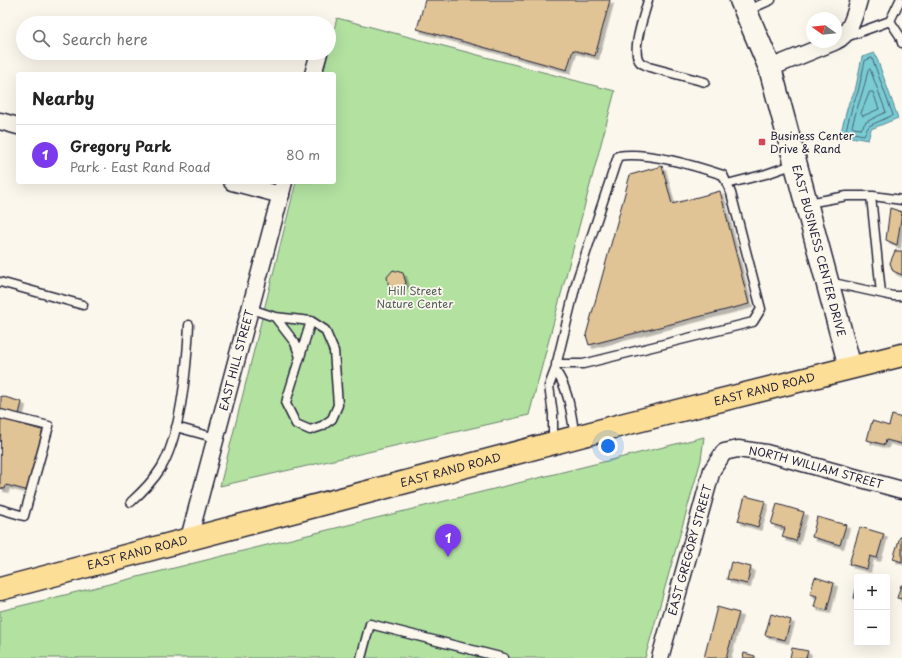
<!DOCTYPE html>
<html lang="en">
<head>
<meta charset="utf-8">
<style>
	:root { --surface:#fff; --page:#f6f6f6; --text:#222; --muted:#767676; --line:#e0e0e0; --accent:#7c3aed }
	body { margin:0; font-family:"Playpen Sans",sans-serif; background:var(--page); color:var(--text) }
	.controls { position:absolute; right:12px; bottom:12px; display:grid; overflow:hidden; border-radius:4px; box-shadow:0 4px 16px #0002 }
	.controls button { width:36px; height:36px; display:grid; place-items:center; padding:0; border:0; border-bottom:1px solid var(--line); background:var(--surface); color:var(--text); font:20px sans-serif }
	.compass { position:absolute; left:806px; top:12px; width:36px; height:36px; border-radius:50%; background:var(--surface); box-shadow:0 4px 16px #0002; rotate:285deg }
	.you { position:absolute; left:608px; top:446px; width:14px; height:14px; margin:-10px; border:3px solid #fff; border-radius:50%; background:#1a73e8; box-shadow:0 0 0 6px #1a73e833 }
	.badge { display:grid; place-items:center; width:26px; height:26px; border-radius:50%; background:var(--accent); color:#fff; font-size:13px; font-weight:700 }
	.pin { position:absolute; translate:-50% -33px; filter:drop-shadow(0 1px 2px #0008) }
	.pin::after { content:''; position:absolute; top:21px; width:14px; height:12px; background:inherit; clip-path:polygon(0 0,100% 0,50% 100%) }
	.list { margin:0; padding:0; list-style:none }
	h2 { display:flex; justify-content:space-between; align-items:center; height:52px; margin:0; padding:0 16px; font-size:17px }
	h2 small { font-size:13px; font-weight:400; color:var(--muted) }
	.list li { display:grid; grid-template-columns:26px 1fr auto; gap:12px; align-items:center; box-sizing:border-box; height:60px; padding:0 16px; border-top:1px solid var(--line) }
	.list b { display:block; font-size:15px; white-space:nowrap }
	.list p { margin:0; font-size:13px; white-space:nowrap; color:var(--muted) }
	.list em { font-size:13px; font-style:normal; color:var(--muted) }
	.icon { flex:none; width:22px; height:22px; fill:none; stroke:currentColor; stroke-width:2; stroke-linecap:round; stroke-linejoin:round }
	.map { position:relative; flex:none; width:902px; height:658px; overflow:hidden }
	.search { position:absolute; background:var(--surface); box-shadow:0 4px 16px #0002; left:16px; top:16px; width:320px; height:44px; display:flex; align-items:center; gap:10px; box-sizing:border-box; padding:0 14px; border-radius:22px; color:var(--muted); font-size:15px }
	.panel { position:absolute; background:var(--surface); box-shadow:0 4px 16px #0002; left:16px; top:72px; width:320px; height:112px; border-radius:4px }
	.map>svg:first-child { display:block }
	.green { fill:#b2e1a0; stroke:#6a826e }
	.water { fill:#7acbd2; stroke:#578796 }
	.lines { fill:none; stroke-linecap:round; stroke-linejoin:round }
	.shore { stroke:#456677; stroke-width:1 }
	.building { fill:#e0c495; stroke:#22223b; filter:url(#shadow) }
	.lane-casing { stroke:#22223b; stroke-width:11 }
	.street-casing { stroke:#22223b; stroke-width:19 }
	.secondary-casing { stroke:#22223b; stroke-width:25 }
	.primary-casing { stroke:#22223b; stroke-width:25 }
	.lane { stroke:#fbf7ec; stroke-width:8 }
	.street { stroke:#fbf7ec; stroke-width:16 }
	.secondary { stroke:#fbf7ec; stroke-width:22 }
	.primary { stroke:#fdde96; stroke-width:22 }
	.poi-dot { fill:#d1495b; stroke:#fbf7ec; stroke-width:1.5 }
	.labels { text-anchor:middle; stroke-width:3.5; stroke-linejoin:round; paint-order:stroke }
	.poi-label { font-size:11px; fill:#22223b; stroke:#fbf7ec; text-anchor:start }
	.street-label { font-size:11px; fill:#22223b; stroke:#fbf7ec }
	.park-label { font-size:11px; fill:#4d5b59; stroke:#fbf7ec }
</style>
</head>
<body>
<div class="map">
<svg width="902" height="658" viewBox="0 0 902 658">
	<defs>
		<filter id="shadow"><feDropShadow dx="3.5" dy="3.5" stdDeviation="0" flood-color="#0004"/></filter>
	</defs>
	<rect width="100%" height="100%" fill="#fbf7ec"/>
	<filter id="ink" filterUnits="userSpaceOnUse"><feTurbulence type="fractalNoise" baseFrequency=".025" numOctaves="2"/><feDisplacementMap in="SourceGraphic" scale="8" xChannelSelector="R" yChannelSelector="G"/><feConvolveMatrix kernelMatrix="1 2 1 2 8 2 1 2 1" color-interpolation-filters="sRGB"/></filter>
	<g filter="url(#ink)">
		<path class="green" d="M337,18L615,91L529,415L220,486L296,182H334V74H323Z
			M704,437L701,460L645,658H0V611Z"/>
		<path class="water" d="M875,53L898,118L871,129L868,140L840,135L849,102L855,91L862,57Z"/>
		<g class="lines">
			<path class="shore" d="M872,58L893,115L869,126L864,135L847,132L846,130L853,104L858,92L865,61Z
				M870,69L886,112L866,122L861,129L853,128L852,126C857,107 864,90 868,71Z
				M870,92H873L879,109L863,116L861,114Z"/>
		</g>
		<path class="building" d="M425,0H610L595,56L573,50L567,70L417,29Z
			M662,166L672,204L720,191L749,304L589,345L586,335L630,175Z
			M890,208L902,212L897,245L886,240Z
			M895,251H902V275L893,271L890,263Z
			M393,270L403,273L406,283L399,291L389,287L387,277Z
			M1,396L22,402L17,423L45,431L29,491L6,485L5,489L0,488Z
			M892,415L902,418V444L886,440L885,445L867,440L872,421L889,426Z
			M745,496L765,501L758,527L738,521Z
			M777,504L804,512L796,541L782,537L785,528L771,524Z
			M817,517L846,525L840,545L812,537Z
			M860,527L884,534L877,558L870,556L867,569L849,564Z
			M900,537H902V562L893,559Z
			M731,562L751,567L747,584L727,579Z
			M815,577L834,583L827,610L814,607L817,596L810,594Z
			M857,585V599L854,598Z
			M901,585H902V599L897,598Z
			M717,607L739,613L726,658H704Z
			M771,614L791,620L785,640L765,635Z
			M792,648L808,651L806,658H790Z
			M744,653L755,656V658H743Z"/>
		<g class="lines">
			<g class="lane-casing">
				<path id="lane" d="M648,0C645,14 630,51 640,62C642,64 646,65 649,67L705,82
					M746,11L771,0
					M890,21L900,0
					M846,37L890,21L900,36L902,43
					M727,184L766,174L795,164
					M871,196L881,293
					M808,203L847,196H873L902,200
					M0,282L83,305
					M829,282L893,296H902
					M251,309L275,317
					M300,357L295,343L275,317L311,321L325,330L334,351L338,405L332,419L322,426L310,430L296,424L286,404L287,399L311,321
					M555,370L577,280L618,156C645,151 696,166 723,175L731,193L761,309L753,322L583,364H556
					M0,414L49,426L24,516L0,509
					M176,427L216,438
					M553,442V414L549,386L555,370C569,389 571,413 575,437
					M131,502C142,492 153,481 161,468C182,433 187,365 189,325
					M361,658L370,624L504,658"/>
			</g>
			<g class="street-casing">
				<g id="street">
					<path d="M836,41C850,35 855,14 859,0"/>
					<path d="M770,68L834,42"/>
					<path d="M313,74L319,53"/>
					<path d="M0,121L18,126"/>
					<path d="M232,182L281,195"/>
					<path id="s1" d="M189,538L284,182"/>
					<path id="s2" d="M660,658L712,470L724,452L738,449L766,453L902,490"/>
				</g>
			</g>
			<g class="secondary-casing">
				<g id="secondary">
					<path id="s3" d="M741,0L770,68L850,367"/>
				</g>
			</g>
			<g class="primary-casing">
				<g id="primary">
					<path id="s4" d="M0,589L629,423L902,355"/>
				</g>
			</g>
			<use href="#lane" class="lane"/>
			<use href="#street" class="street"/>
			<use href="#secondary" class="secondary"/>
			<use href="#primary" class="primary"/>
		</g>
	</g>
	<rect class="poi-dot" x="758" y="138" width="8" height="8" rx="2"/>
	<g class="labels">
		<g class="poi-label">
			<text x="770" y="140">Business Center<tspan x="770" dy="13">Drive &amp; Rand</tspan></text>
		</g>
		<g class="street-label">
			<text dy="4" stroke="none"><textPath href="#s3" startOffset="263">EAST BUSINESS CENTER DRIVE</textPath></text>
			<text dy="4" stroke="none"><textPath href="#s1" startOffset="184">EAST HILL STREET</textPath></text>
			<text dy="4" stroke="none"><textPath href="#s4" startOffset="790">EAST RAND ROAD</textPath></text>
			<text dy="4" stroke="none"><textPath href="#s2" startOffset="311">NORTH WILLIAM STREET</textPath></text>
			<text dy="4" stroke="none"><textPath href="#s4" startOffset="466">EAST RAND ROAD</textPath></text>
			<text dy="4" stroke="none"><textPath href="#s2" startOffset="112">EAST GREGORY STREET</textPath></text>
			<text dy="4" stroke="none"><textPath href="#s4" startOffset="142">EAST RAND ROAD</textPath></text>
		</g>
		<g class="park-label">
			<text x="415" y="295">Hill Street<tspan x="415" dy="13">Nature Center</tspan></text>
		</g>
	</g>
</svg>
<div class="controls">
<button>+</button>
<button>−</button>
</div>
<svg class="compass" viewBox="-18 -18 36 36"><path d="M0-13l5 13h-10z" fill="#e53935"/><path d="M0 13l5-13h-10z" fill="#767676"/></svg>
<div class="you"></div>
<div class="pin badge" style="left:448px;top:557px">1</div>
<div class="search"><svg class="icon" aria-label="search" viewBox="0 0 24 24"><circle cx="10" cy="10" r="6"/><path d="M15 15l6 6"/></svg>Search here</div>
<section class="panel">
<h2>Nearby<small></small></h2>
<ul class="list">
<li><span class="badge">1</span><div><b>Gregory Park</b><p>Park · East Rand Road</p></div><em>80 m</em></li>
</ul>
</section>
</div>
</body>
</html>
